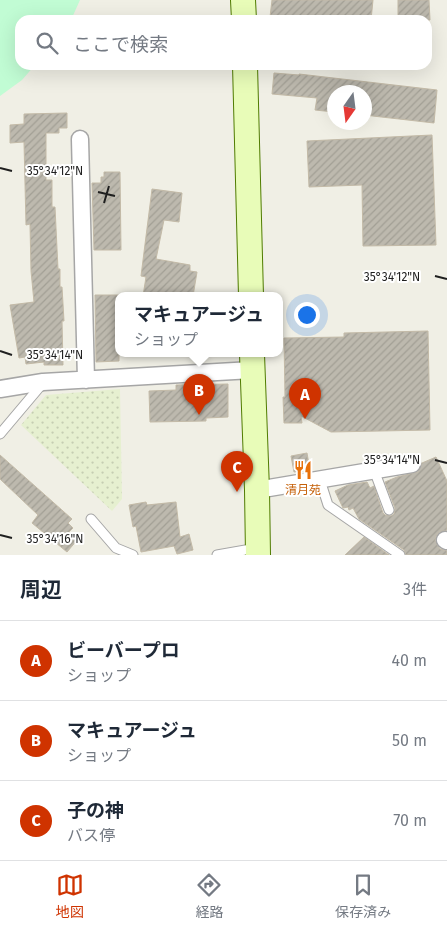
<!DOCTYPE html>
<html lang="ja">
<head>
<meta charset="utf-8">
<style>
	:root { --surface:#fff; --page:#f6f6f7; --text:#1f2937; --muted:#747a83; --line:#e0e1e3; --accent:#cf3300 }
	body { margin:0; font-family:"Fira Sans","Noto Sans JP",sans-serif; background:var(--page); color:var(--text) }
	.compass { position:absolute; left:327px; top:85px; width:45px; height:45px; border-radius:50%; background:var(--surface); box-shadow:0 5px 20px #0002; rotate:194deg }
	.you { position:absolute; left:306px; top:314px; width:18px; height:18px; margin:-12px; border:4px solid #fff; border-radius:50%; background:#1a73e8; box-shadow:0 0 0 8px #1a73e833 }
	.badge { display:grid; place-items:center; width:32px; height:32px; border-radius:50%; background:var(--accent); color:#fff; font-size:16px; font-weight:700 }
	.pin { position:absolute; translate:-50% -41px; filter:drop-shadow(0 1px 2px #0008) }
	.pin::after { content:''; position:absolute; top:26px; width:18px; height:15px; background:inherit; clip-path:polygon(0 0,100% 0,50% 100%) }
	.popup { position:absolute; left:115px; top:292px; width:168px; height:65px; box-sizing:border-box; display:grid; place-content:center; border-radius:10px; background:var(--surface); filter:drop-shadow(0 1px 4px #0005); font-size:16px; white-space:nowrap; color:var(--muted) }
	.popup b { font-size:19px; color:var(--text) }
	.popup::after { content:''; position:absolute; left:50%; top:100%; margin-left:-10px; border:10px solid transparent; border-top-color:var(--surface) }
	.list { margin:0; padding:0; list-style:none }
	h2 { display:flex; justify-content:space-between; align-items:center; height:65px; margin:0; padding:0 20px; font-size:21px }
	h2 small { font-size:16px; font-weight:400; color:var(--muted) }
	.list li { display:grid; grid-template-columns:32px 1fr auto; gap:15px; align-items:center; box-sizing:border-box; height:80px; padding:0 20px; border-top:1px solid var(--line) }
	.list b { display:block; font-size:19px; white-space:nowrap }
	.list p { margin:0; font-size:16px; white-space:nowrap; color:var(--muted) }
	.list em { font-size:16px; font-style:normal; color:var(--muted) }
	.icon { flex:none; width:28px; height:28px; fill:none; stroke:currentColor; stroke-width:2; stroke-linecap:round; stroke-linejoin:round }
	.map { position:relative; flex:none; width:447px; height:555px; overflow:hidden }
	.search { position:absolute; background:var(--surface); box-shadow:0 5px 20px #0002; left:15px; right:15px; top:15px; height:55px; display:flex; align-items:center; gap:12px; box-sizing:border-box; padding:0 18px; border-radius:15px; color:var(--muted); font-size:19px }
	.sheet { height:305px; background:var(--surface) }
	nav { display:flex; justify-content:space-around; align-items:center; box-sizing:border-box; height:70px; border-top:1px solid var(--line); background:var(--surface); font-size:14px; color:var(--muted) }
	nav a { display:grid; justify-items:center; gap:2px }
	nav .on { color:var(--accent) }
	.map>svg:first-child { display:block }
	.farmland { fill:url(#farmland-dots) }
	.park { fill:#c1fcd4 }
	.building { fill:url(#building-hatch); stroke:#c3baa7 }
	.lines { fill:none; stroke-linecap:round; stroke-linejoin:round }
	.lane-casing { stroke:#a6a6a6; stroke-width:11 }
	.street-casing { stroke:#a6a6a6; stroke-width:19 }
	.secondary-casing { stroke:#507c01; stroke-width:26 }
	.lane { stroke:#fff; stroke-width:9 }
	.street { stroke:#fff; stroke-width:16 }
	.secondary { stroke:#e8fcb8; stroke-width:24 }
	.ticks { fill:none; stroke:#1f1f1f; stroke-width:2 }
	.labels { text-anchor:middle; stroke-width:4; stroke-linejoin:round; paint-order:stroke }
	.food-label { font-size:12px; fill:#c56008; stroke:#fff }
	.ticks-label { font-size:12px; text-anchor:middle; fill:#1f1f1f; stroke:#fff; stroke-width:4; stroke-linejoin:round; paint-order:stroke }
</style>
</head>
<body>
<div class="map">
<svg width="447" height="555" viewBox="0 0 447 555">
	<defs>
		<pattern id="farmland-dots" width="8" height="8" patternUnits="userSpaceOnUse" patternTransform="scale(1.25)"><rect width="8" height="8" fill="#e6f0d0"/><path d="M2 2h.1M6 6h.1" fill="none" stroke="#c5cdb2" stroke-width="1.8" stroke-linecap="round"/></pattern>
		<pattern id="building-hatch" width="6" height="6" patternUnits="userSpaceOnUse" patternTransform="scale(1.25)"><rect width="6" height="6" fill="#bdb9ae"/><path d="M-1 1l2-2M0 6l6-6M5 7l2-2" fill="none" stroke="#a29f95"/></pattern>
	</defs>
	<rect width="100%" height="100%" fill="#f0efe5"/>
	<path class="farmland" d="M120,389L122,499L112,511L21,425L46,395Z"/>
	<path class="park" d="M0,0H80L71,20H20V65H35L22,80L0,96Z"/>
	<path class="building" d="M272,0H373L371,20H300L270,17Z
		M398,0H429L430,20H398Z
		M274,73L299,75V74L437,90L434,123L364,115V92H334V112L315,110L317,98L272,94Z
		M67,113V128H59V133H46V180H52V207H55L58,269H60V287H62L64,321H62L63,365H44V362L26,364L25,357L19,358L10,305L34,302L31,271L30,224L26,225L24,142L10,143V125L24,124V114Z
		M432,135L436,245L363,246L362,185L309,187L307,141Z
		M104,172H120L121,250H94L92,183H101V177H104Z
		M152,189L182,193L179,222L164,220L156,259L190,265V271L197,272L193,296H143L146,277L141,276Z
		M95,295H119V361L96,362Z
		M428,331L430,430L331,432L301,416L302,423H284L283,397H285L284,338L344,337V333Z
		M228,384V417L206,418V421L150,422L149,391L176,390V385Z
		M307,453L310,470L294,472L291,456Z
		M0,455L72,519L68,523L73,528L69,532L78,539L67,552L32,523L38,515L0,479Z
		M436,457L447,481V530L439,532L436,536L435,541L440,549L447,551V555H406L404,550L359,519L353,508L349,510L348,507L343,508L335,491L348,485L367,482L370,488L374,486L383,513L385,515L391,516L394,514L395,508L385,482L397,477L418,472L422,463Z
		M146,502L147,505L176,502L180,537L189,534L193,550L177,554L174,546L141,552L136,526L133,527L129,505Z
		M364,537L389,555H345Z"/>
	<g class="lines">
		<g class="lane-casing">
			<path id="lane" d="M0,434L43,383
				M374,470L389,510
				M320,480L328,505L400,555
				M91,519L116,548L133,555
				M217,555L257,548"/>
		</g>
		<g class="street-casing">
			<path id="street" d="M80,139L86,380
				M0,389L43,382L252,370
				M257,490L412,464
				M445,540L447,541"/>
		</g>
		<g class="secondary-casing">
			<path id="secondary" d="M243,0L244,20
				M245,65L251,296
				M252,354L257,490L258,555"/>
		</g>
		<use href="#lane" class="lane"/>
		<use href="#street" class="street"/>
		<use href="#secondary" class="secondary"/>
	</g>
	<path class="ticks" d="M0,168L12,171M98,192L115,196M104,203L109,186M435,276L447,279M0,351L12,355M435,460L447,463M0,535L12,538"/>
	<defs>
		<g id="restaurant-bare" transform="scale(1.5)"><path d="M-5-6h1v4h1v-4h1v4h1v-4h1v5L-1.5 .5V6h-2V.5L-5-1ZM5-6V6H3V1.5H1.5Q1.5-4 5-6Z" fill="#e8710a" stroke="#fff" stroke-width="2.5" paint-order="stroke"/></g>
	</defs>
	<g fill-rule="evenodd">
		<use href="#restaurant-bare" x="303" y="470"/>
	</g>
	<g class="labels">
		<g class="food-label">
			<text x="303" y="494">清月苑</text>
		</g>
	</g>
	<g class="ticks-label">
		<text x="55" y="175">35°34'12"N</text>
		<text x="392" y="281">35°34'12"N</text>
		<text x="55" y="359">35°34'14"N</text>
		<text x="392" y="464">35°34'14"N</text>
		<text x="55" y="543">35°34'16"N</text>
	</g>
</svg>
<svg class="compass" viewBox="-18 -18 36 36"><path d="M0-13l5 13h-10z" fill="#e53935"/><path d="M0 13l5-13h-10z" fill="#747a83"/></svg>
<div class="you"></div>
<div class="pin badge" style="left:305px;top:419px">A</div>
<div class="pin badge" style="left:199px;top:415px">B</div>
<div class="popup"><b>マキュアージュ</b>ショップ</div>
<div class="pin badge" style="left:237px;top:492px">C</div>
<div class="search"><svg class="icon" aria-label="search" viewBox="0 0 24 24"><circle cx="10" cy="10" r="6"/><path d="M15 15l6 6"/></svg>ここで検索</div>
</div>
<section class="sheet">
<h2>周辺<small>3件</small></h2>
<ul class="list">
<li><span class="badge">A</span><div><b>ビーバープロ</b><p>ショップ</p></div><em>40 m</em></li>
<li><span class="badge">B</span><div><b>マキュアージュ</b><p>ショップ</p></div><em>50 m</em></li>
<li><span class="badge">C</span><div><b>子の神</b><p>バス停</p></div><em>70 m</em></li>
</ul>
</section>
<nav>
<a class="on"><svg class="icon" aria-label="map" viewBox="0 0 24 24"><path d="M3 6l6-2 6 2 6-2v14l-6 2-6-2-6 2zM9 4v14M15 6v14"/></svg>地図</a>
<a><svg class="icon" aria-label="directions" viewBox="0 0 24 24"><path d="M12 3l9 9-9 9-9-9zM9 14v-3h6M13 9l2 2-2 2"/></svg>経路</a>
<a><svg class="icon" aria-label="saved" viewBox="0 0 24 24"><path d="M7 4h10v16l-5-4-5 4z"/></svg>保存済み</a>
</nav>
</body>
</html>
